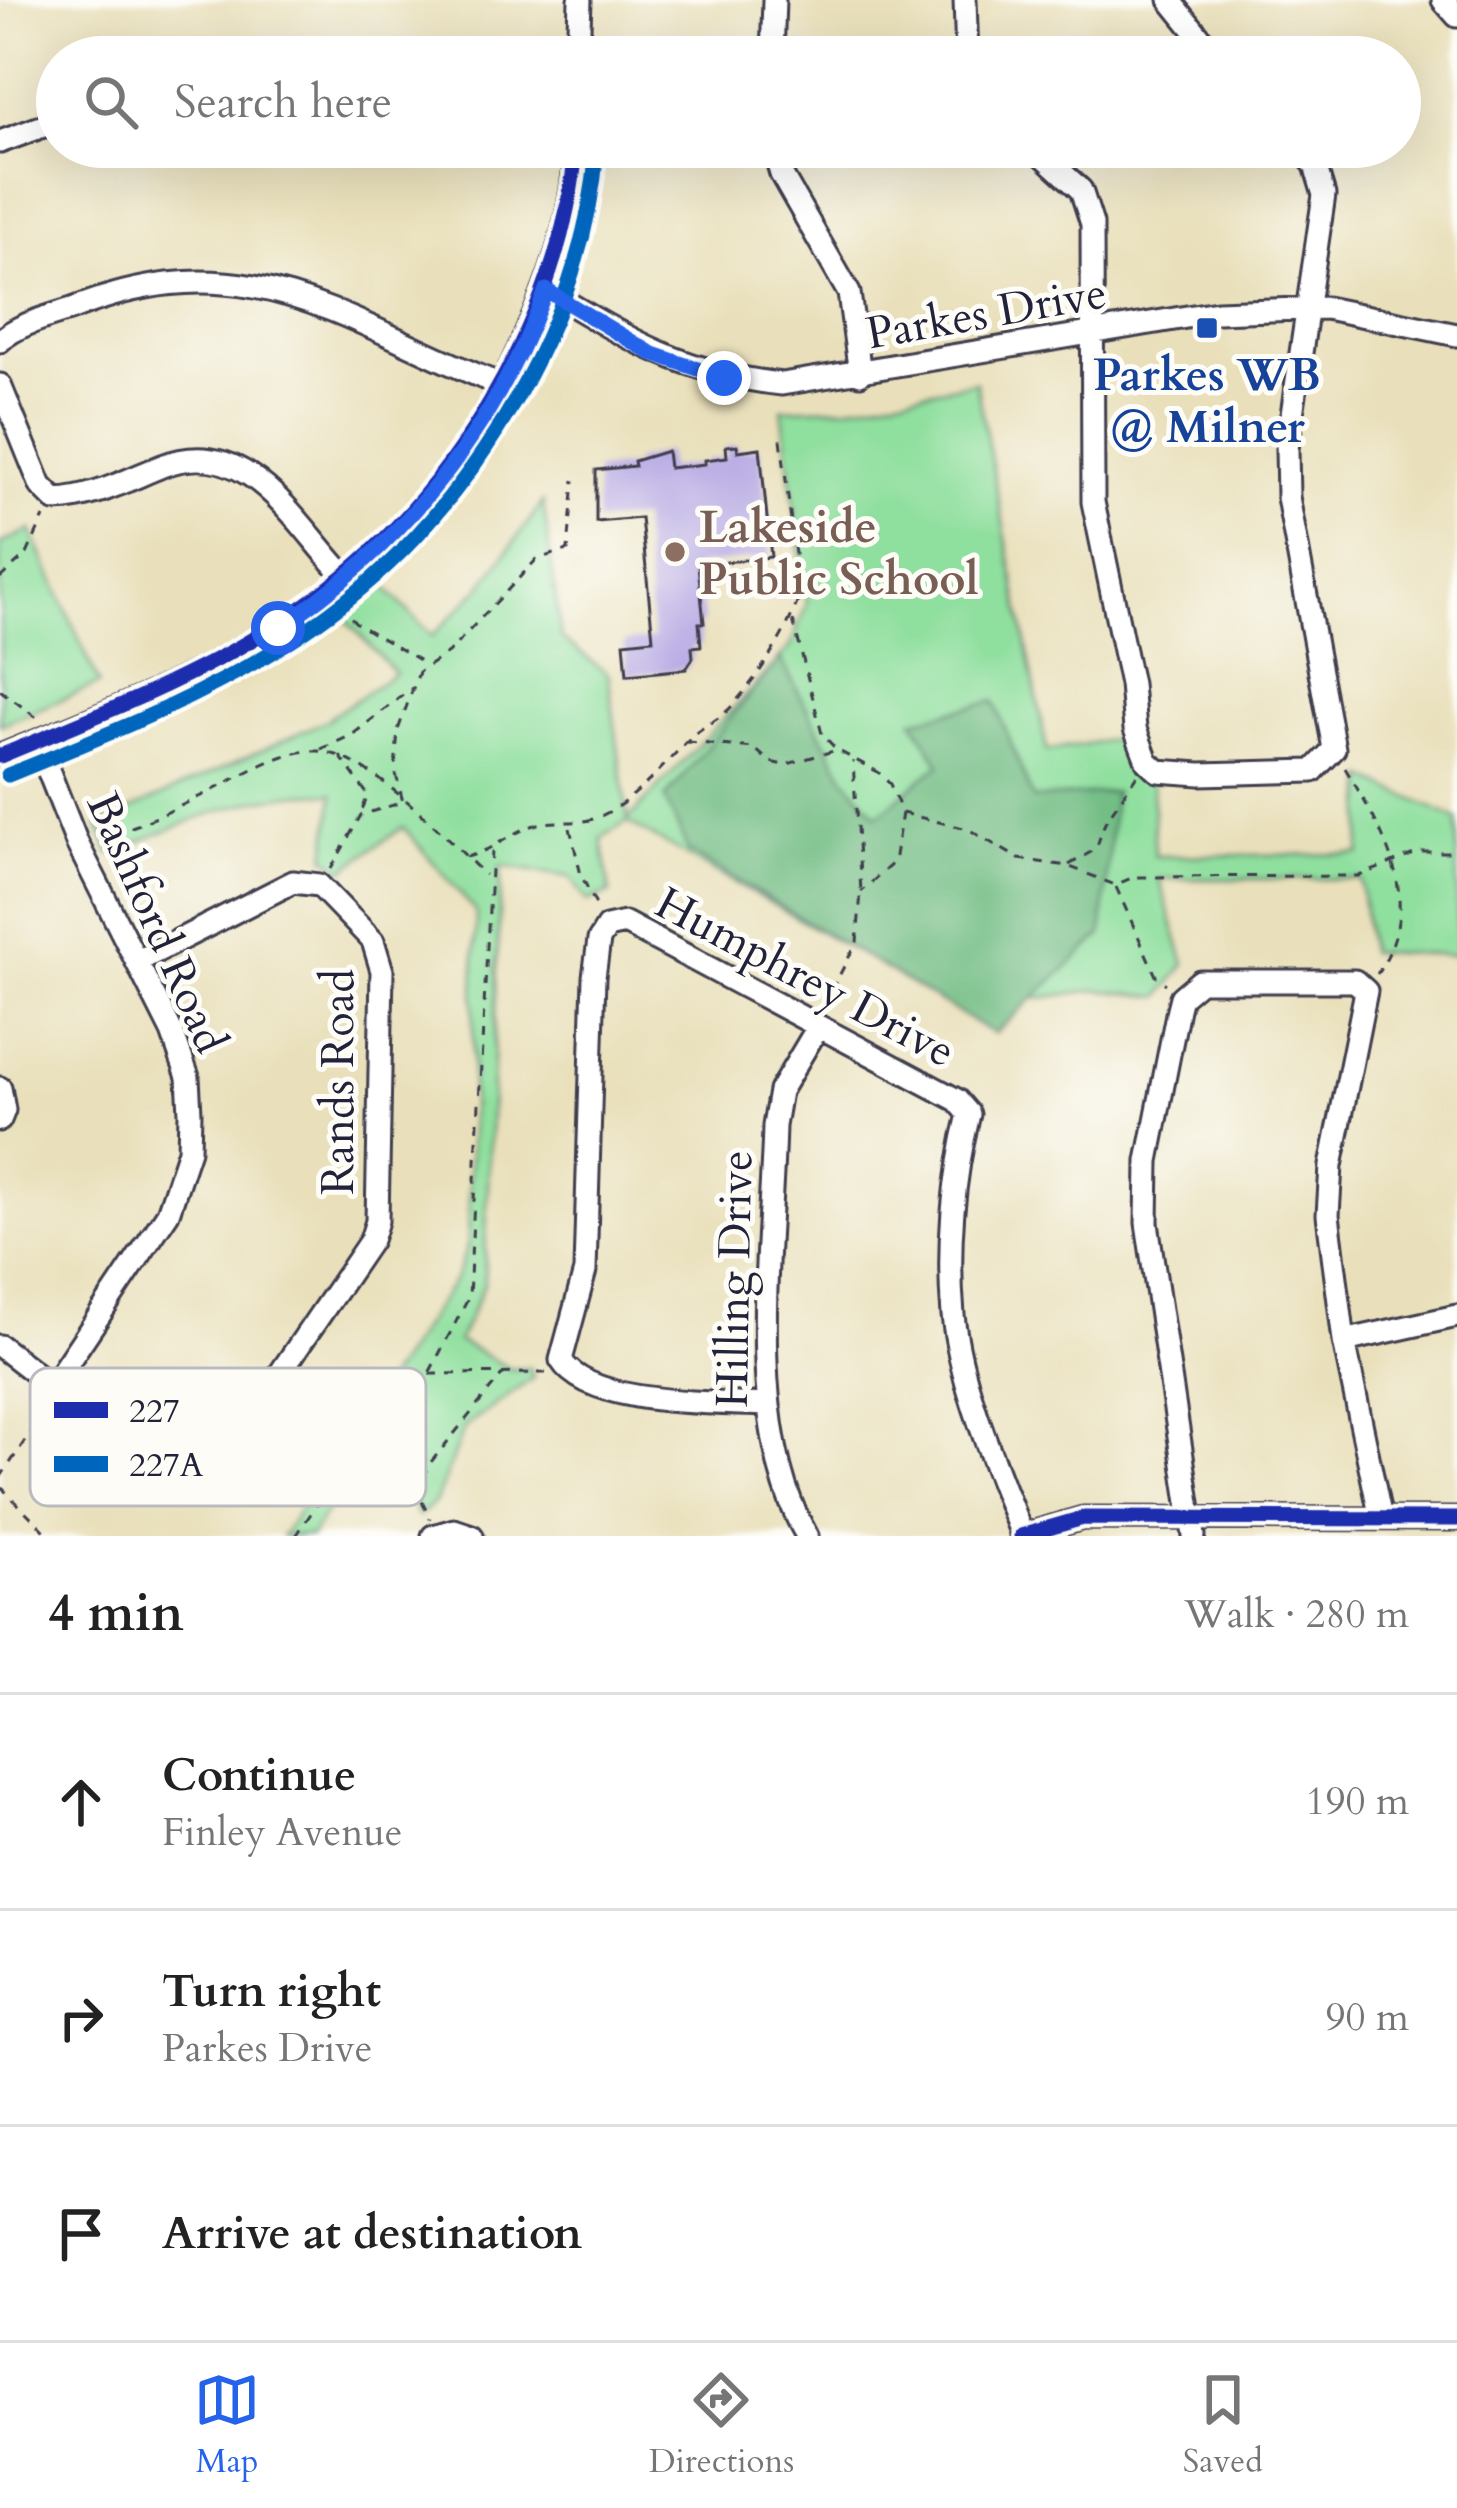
<!DOCTYPE html>
<html lang="en">
<head>
<meta charset="utf-8">
<style>
	:root { --surface:#fff; --page:#f2f2f2; --text:#222; --muted:#767676; --line:#e0e0e0; --accent:#2563eb }
	body { margin:0; font-family:Cardo,serif; background:var(--page); color:var(--text) }
	.stop { position:absolute; width:36px; height:36px; margin:-27px; border:9px solid #2563eb; border-radius:50%; background:#fff }
	.stop.end { background:#2563eb; border-color:#fff; box-shadow:0 3px 12px #0008 }
	.list { margin:0; padding:0; list-style:none }
	h2 { display:flex; justify-content:space-between; align-items:center; height:156px; margin:0; padding:0 48px; font-size:51px }
	h2 small { font-size:39px; font-weight:400; color:var(--muted) }
	.list li { display:grid; grid-template-columns:78px 1fr auto; gap:36px; align-items:center; box-sizing:border-box; height:216px; padding:0 48px; border-top:3px solid var(--line) }
	.list b { display:block; font-size:45px; white-space:nowrap }
	.list p { margin:0; font-size:39px; white-space:nowrap; color:var(--muted) }
	.list em { font-size:39px; font-style:normal; color:var(--muted) }
	.icon { flex:none; width:66px; height:66px; fill:none; stroke:currentColor; stroke-width:2; stroke-linecap:round; stroke-linejoin:round }
	.map { position:relative; flex:none; width:1457px; height:1536px; overflow:hidden }
	.search { position:absolute; background:var(--surface); box-shadow:0 12px 48px #0002; left:36px; right:36px; top:36px; height:132px; display:flex; align-items:center; gap:30px; box-sizing:border-box; padding:0 42px; border-radius:66px; color:var(--muted); font-size:45px }
	.sheet { height:804px; background:var(--surface) }
	nav { display:flex; justify-content:space-around; align-items:center; box-sizing:border-box; height:168px; border-top:3px solid var(--line); background:var(--surface); font-size:33px; color:var(--muted) }
	nav a { display:grid; justify-items:center; gap:6px }
	nav .on { color:var(--accent) }
	.map>svg:first-child { display:block }
	.green { fill:#8fdf9e; stroke:#58806c; stroke-width:3 }
	.forest { fill:#73be85; stroke:#4a7060; stroke-width:3 }
	.building { fill:#b4a6e3 }
	.lines { fill:none; stroke-linecap:round; stroke-linejoin:round }
	.minor-casing { stroke:#403e4e; stroke-width:27 }
	.path { stroke:#403e4e; stroke-width:3; stroke-dasharray:9 9; stroke-linecap:butt }
	.minor { stroke:#fff; stroke-width:21 }
	.bus-1-casing { stroke:#fdfcf7; stroke-width:24 }
	.bus-2-casing { stroke:#fdfcf7; stroke-width:24 }
	.bus-1 { stroke:#1e2dae; stroke-width:15 }
	.bus-2 { stroke:#0065bd; stroke-width:15 }
	.route { stroke:#2563eb; stroke-width:15 }
	.transit-dot { fill:#1a4fb4; stroke:#fdfcf7; stroke-width:4.5 }
	.education-dot { fill:#8d6e63; stroke:#fdfcf7; stroke-width:4.5 }
	.labels { text-anchor:middle; stroke-width:10; stroke-linejoin:round; paint-order:stroke }
	.street-label { font-size:45px; fill:#22223b; stroke:#fdfcf7 }
	.transit-label { font-size:45px; font-weight:bold; fill:#164399; stroke:#fdfcf7 }
	.education-label { font-size:45px; font-weight:bold; fill:#785e54; stroke:#fdfcf7; text-anchor:start }
	.key { fill:#fdfcf7; stroke:#bbbbbf; stroke-width:3 }
	.key-label { font-size:33px; fill:#22223b }
</style>
</head>
<body>
<div class="map">
<svg width="1457" height="1536" viewBox="0 0 1457 1536">
	<rect width="100%" height="100%" fill="#fdfcf7"/>
	<filter id="ink" filterUnits="userSpaceOnUse"><feTurbulence type="fractalNoise" baseFrequency=".00833" numOctaves="2"/><feDisplacementMap in="SourceGraphic" scale="24" xChannelSelector="R" yChannelSelector="G"/><feConvolveMatrix kernelMatrix="1 2 1 2 8 2 1 2 1" color-interpolation-filters="sRGB"/></filter>
	<filter id="wash" filterUnits="userSpaceOnUse"><feTurbulence type="fractalNoise" baseFrequency=".004" numOctaves="4" result="noise"/><feDisplacementMap in="SourceGraphic" scale="48" xChannelSelector="R" yChannelSelector="G"/><feGaussianBlur stdDeviation="2.7" result="paint"/><feColorMatrix in="noise" values="0 0 0 0 0 0 0 0 0 0 0 0 0 0 0 0 0 1.4 0 .05"/><feComposite in="paint" operator="in"/></filter>
	<g filter="url(#wash)">
		<rect width="100%" height="100%" fill="#e9e0bb"/>
		<path class="green" d="M976,382L1047,751L1127,737L1132,758L1152,781L1155,856L1360,854L1366,778L1457,819V955L1369,952L1360,879H1159L1185,964L1160,997L1097,990L1025,1000L990,1028L627,822L602,838L610,893L587,902L570,877L501,866L484,1285L458,1341L511,1369L530,1368L533,1378L464,1428L436,1501L418,1516L407,1493L360,1459L311,1536H282L457,1276L468,1244L476,912L403,827L343,870L326,857L334,794C252,789 184,824 110,854L98,825L325,721L395,673L335,608L376,578L432,636L483,585L543,502L561,638L608,674L628,820L790,648L807,603L782,409L844,407Z
			M31,530L99,684L0,725V544Z"/>
		<path class="forest" d="M780,658L845,778L877,815C900,800 916,780 940,765L913,720L994,701L1033,799L1114,792L1102,935L994,1034L688,851L665,798Z"/>
		<g id="blocks">
			<path class="building" d="M737,445L738,451L760,448L771,557L698,565L704,623H699L701,646L692,647L693,658L686,669L627,675L624,642L653,639L641,518L596,522V470L635,466L634,461L667,451L669,468L705,464V460L727,457L726,446Z"/>
		</g>
	</g>
	<g filter="url(#ink)">
		<use href="#blocks" fill-opacity="0" stroke="#403e4e" stroke-width="3"/>
		<g class="lines">
			<g class="minor-casing">
				<path id="minor" d="M965,0L967,57
					M1170,0L1216,57
					M1443,0L1457,16
					M578,57L580,0
					M772,57L774,0
					M0,142L57,121
					M507,147L575,155
					M773,147L781,174L849,293L860,374
					M1034,147L1081,190L1092,224L1093,502L1131,684L1135,729L1147,761L1158,771L1200,774L1313,771L1334,749L1288,497L1287,449L1324,195L1315,165L1299,147
					M546,290C628,339 685,374 782,384L1217,312L1326,308L1457,335
					M0,341C17,324 52,316 75,308C250,239 343,322 501,385
					M0,385L41,486L55,500C92,499 127,480 162,466C249,432 296,525 347,578
					M37,742L77,843L172,1032L188,1077L190,1113L189,1150L168,1213L52,1386
					M0,756C231,663 394,600 512,364C545,296 573,223 576,147
					M0,1088L4,1110L0,1120
					M1344,1341L1457,1316
					M0,1346L180,1485H204L371,1240L377,1221L382,971L373,941L319,885L293,882L138,961
					M767,1405C717,1402 590,1407 561,1360L585,1271L594,977L599,940L607,927L625,923L957,1100L969,1114C953,1177 947,1250 953,1315C961,1388 996,1467 1022,1535
					M433,1536L454,1530L472,1536
					M807,1536C743,1427 771,1250 774,1126L780,1091L818,1027
					M1021,1536L1083,1518L1457,1519
					M1194,1536L1147,1223L1148,1161L1178,1009L1181,997L1200,981H1355L1366,991L1331,1166L1328,1215L1344,1341L1381,1519"/>
			</g>
			<path class="path" d="M0,578L27,554L44,517
				M339,604L357,624L424,663
				M793,620L822,734L837,750L878,772L890,784L902,813L894,862L861,892
				M0,690L37,718
				M687,742L754,748L770,762L784,765L837,750
				M321,749L352,735L412,688
				M340,756L368,795L361,813
				M1345,768C1384,833 1426,901 1377,974
				M902,813L968,829L1019,859L1068,866L1115,885L1134,877L1359,876L1419,852H1457
				M570,828L581,875L598,909
				M96,837C136,829 170,811 207,793C240,777 280,749 318,751C367,753 449,840 485,875
				M466,857C492,851 507,835 532,826C553,818 574,826 596,818C633,803 661,768 688,740C700,727 720,720 732,706C759,676 787,633 800,595L780,431
				M1069,865L1096,849L1105,822L1137,775
				M331,869L361,815L403,802L395,770L398,730L419,672L448,653L537,559L568,550L574,480
				M1116,887L1157,978L1166,984
				M823,1006L857,942L861,892L853,761
				M430,1374L546,1373
				M392,1436L430,1519
				M0,1478L49,1405
				M0,1486L50,1536
				M413,1493L431,1462L503,1374
				M296,1536L345,1462L404,1421L469,1297L492,851"/>
			<use href="#minor" class="minor"/>
			<g class="bus-1-casing">
				<path id="bus-1" d="M0,756C212,670 375,603 494,395C538,318 569,236 576,147
					M1021,1536L1083,1518L1457,1519"/>
			</g>
			<g class="bus-2-casing">
				<path id="bus-2" d="M8,775C231,685 391,617 516,399C560,322 590,237 597,149"/>
			</g>
			<use href="#bus-1" class="bus-1"/>
			<use href="#bus-2" class="bus-2"/>
		</g>
	</g>
	<g class="lines" filter="url(#ink)">
		<path class="route" d="M278,628C402,547 495,430 546,290L651,353L724,378"/>
	</g>
	<rect class="transit-dot" x="1195" y="316" width="24" height="24" rx="6"/>
	<circle class="education-dot" cx="675" cy="552" r="12"/>
	<g class="labels">
		<g class="street-label">
			<text transform="translate(986 312) rotate(-10)" y="16">Parkes Drive</text>
			<text transform="translate(158 922) rotate(66)" y="16">Bashford Road</text>
			<text transform="translate(806 976) rotate(28)" y="16">Humphrey Drive</text>
			<text transform="translate(337 1082) rotate(-90)" y="16">Rands Road</text>
			<text transform="translate(733 1279) rotate(-89)" y="16">Hilling Drive</text>
		</g>
		<g class="transit-label">
			<text x="1207" y="390">Parkes WB<tspan x="1207" dy="52">@ Milner</tspan></text>
		</g>
		<g class="education-label">
			<text x="699" y="542">Lakeside<tspan x="699" dy="52">Public School</tspan></text>
		</g>
	</g>
	<rect x="30" y="1368" width="396" height="138" rx="18" class="key"/>
	<rect x="54" y="1402" width="54" height="16" fill="#1e2dae"/>
	<rect x="54" y="1456" width="54" height="16" fill="#0065bd"/>
	<g class="key-label">
		<text x="129" y="1422">227</text>
		<text x="129" y="1476">227A</text>
	</g>
</svg>
<div class="stop" style="left:278px;top:628px"></div>
<div class="stop end" style="left:724px;top:378px"></div>
<div class="search"><svg class="icon" aria-label="search" viewBox="0 0 24 24"><circle cx="10" cy="10" r="6"/><path d="M15 15l6 6"/></svg>Search here</div>
</div>
<section class="sheet">
<h2>4 min<small>Walk · 280 m</small></h2>
<ul class="list">
<li><svg class="icon" aria-label="ahead" viewBox="0 0 24 24"><path d="M12 20V5M6 11l6-6 6 6"/></svg><div><b>Continue</b><p>Finley Avenue</p></div><em>190 m</em></li>
<li><svg class="icon" aria-label="right" viewBox="0 0 24 24"><path d="M7 20v-9h11M14 6l5 5-5 5"/></svg><div><b>Turn right</b><p>Parkes Drive</p></div><em>90 m</em></li>
<li><svg class="icon" aria-label="arrive" viewBox="0 0 24 24"><path d="M6 21V4h12l-3 4 3 4H6"/></svg><div><b>Arrive at destination</b></div></li>
</ul>
</section>
<nav>
<a class="on"><svg class="icon" aria-label="map" viewBox="0 0 24 24"><path d="M3 6l6-2 6 2 6-2v14l-6 2-6-2-6 2zM9 4v14M15 6v14"/></svg>Map</a>
<a><svg class="icon" aria-label="directions" viewBox="0 0 24 24"><path d="M12 3l9 9-9 9-9-9zM9 14v-3h6M13 9l2 2-2 2"/></svg>Directions</a>
<a><svg class="icon" aria-label="saved" viewBox="0 0 24 24"><path d="M7 4h10v16l-5-4-5 4z"/></svg>Saved</a>
</nav>
</body>
</html>
